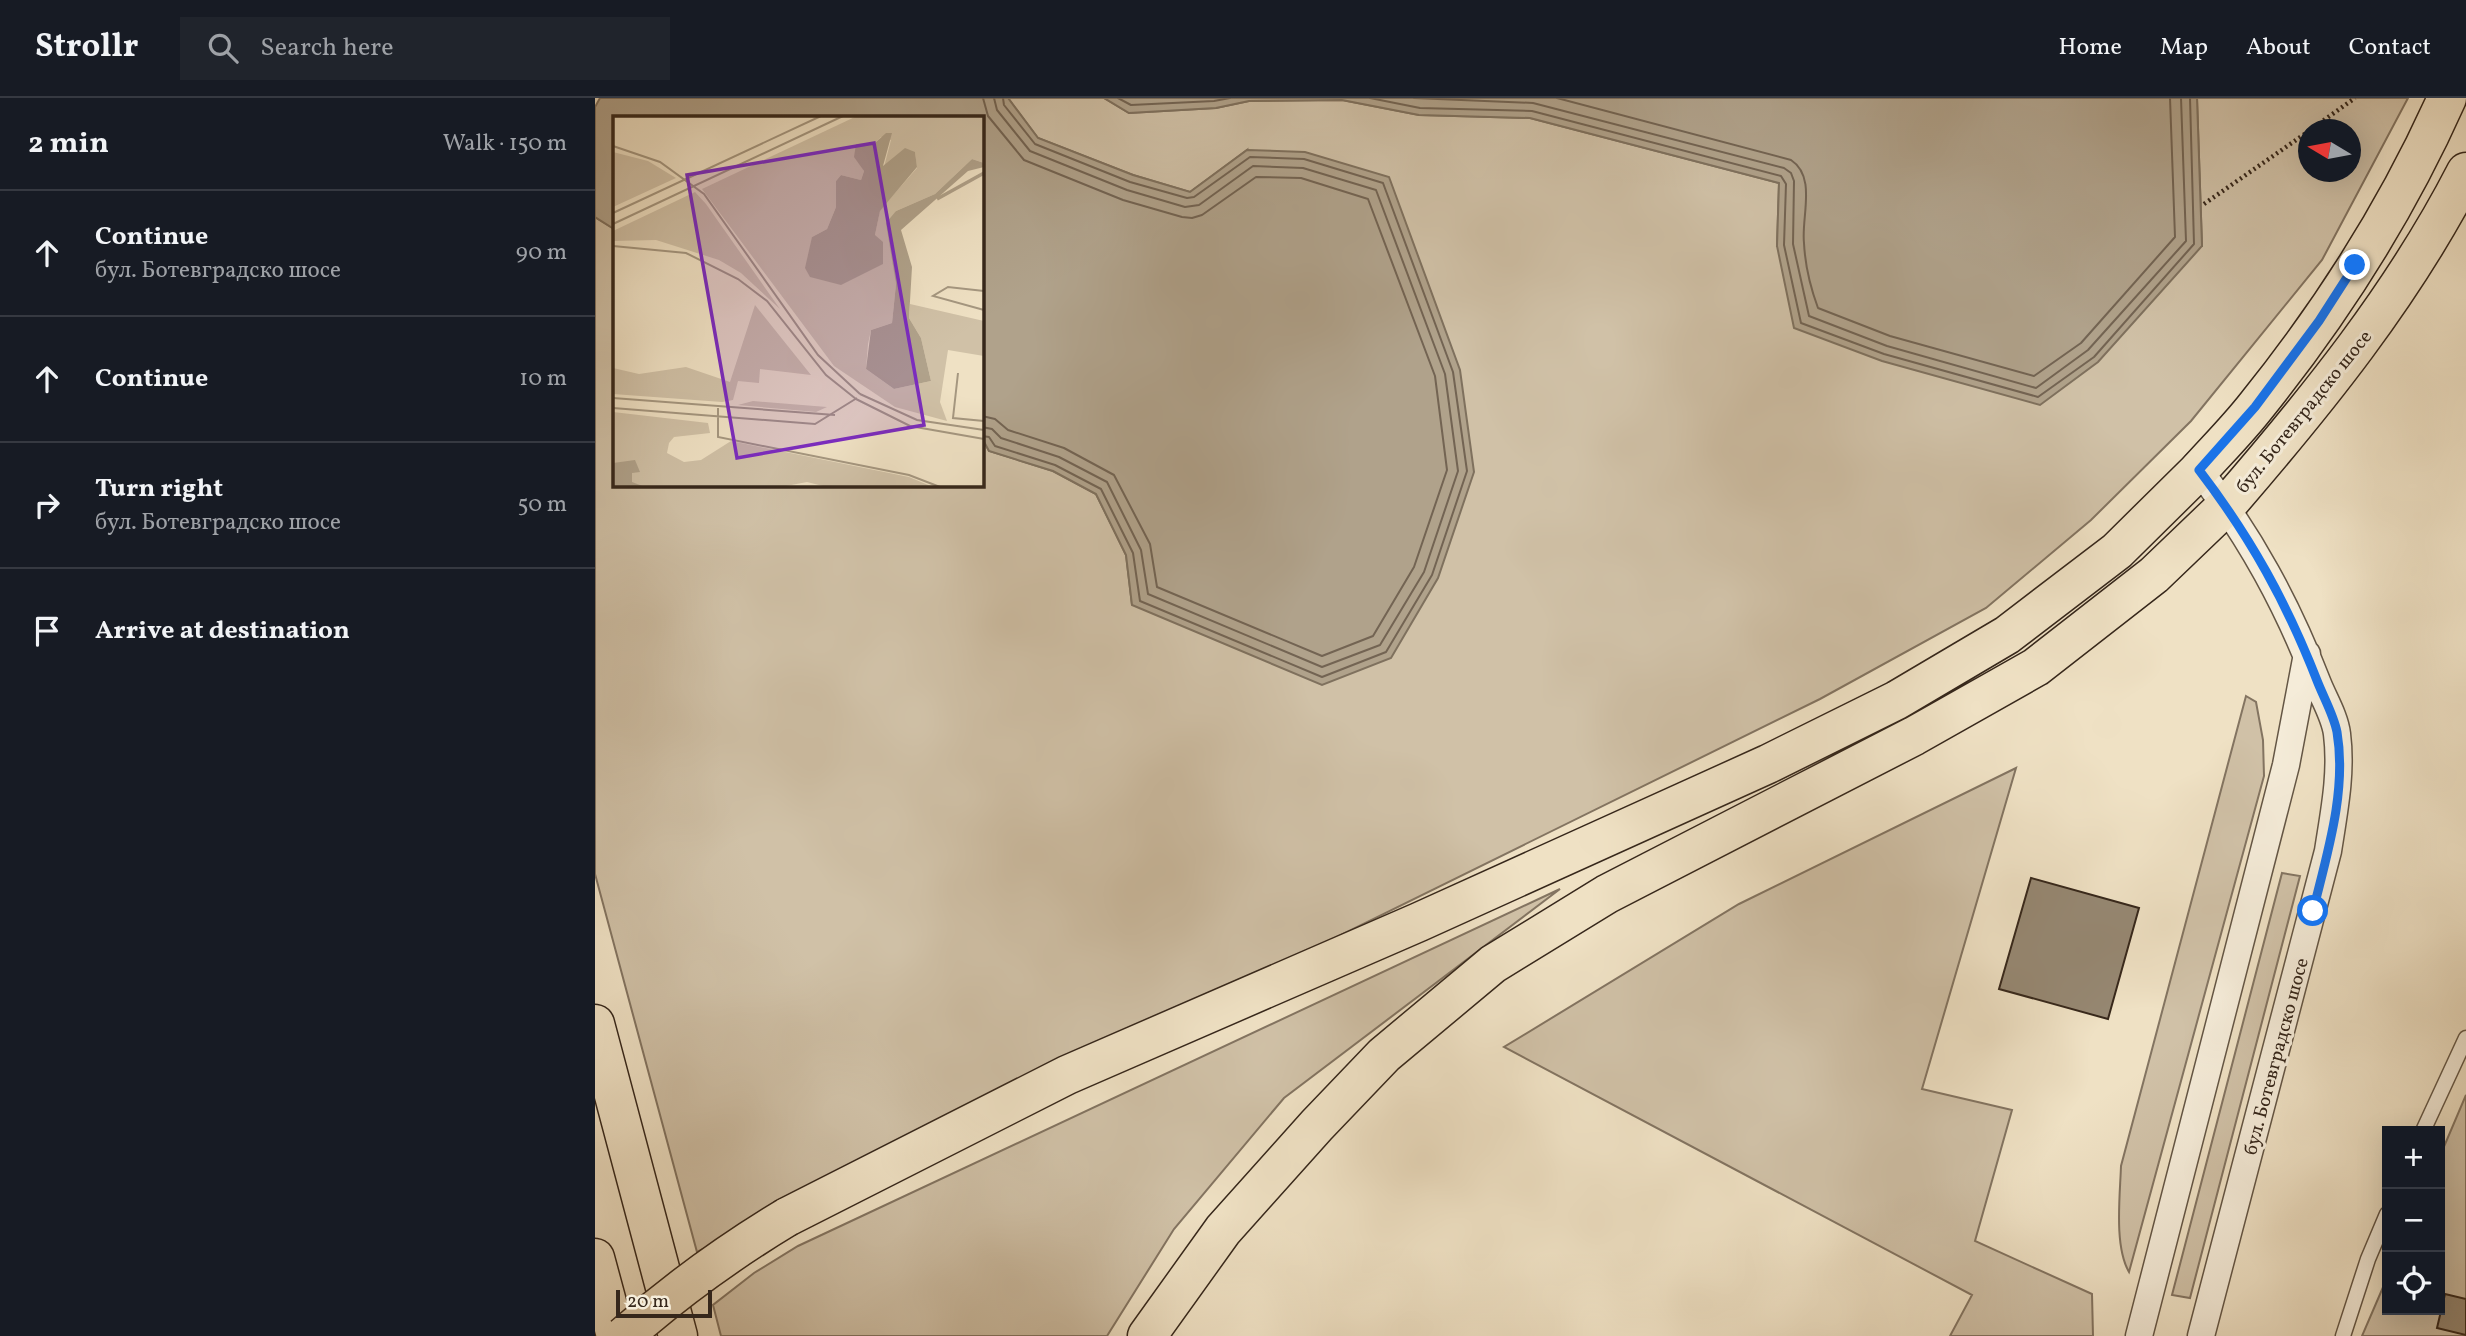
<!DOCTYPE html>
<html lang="en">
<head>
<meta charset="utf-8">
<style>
	:root { --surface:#171b24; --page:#20242c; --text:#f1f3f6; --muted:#9ea1a6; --line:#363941 }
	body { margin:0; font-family:Vollkorn,serif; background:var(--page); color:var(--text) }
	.controls { position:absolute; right:21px; bottom:21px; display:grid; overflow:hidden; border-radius:0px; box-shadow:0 7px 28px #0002 }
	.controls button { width:63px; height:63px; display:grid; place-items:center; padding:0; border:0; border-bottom:2px solid var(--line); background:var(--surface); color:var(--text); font:35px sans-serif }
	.compass { position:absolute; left:1703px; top:21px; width:63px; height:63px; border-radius:50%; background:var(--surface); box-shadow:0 7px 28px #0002; rotate:280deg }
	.scale { position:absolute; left:21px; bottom:18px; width:96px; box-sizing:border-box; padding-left:7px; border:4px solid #36271b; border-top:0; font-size:19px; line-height:24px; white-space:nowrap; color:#36271b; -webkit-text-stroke:5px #f5ecd9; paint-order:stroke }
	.stop { position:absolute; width:21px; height:21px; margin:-16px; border:5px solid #1a73e8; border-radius:50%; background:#fff }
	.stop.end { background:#1a73e8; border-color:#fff; box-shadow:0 2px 7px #0008 }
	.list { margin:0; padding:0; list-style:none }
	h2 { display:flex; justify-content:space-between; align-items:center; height:91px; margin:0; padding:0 28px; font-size:30px }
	h2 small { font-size:23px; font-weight:400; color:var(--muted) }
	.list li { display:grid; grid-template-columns:46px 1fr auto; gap:21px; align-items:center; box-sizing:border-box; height:126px; padding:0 28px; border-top:2px solid var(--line) }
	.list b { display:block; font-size:26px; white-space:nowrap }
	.list p { margin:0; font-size:23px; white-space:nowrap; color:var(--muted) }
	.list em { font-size:23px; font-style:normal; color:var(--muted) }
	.icon { flex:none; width:38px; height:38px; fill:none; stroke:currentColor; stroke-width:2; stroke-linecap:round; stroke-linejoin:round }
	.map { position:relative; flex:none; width:1871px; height:1238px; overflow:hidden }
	header { display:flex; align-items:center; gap:42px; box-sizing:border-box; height:98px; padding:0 35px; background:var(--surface); border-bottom:2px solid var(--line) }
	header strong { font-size:33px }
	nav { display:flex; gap:38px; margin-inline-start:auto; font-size:24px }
	.search { width:490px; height:63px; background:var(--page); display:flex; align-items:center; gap:18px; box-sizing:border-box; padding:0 24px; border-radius:0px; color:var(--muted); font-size:26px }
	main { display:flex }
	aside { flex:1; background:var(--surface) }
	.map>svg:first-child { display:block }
	.green { fill:#d0c1a7; stroke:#837461; stroke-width:2; fill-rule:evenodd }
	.water { fill:#b0a28b; stroke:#7f715e; stroke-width:2 }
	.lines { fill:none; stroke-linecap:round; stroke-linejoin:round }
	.shore { stroke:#736453; stroke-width:2 }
	.building { fill:#968873; stroke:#36271b; stroke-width:2 }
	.service-casing { stroke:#645645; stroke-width:17 }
	.minor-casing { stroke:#645645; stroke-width:29 }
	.primary-casing { stroke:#36271b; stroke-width:41 }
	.motorway-casing { stroke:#36271b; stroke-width:41 }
	.path { stroke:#36271b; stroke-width:4.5; stroke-dasharray:2 3.5; stroke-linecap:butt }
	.service { stroke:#f5ecd9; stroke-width:14 }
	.minor { stroke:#f5ecd9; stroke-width:26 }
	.primary { stroke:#efe1c4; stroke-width:38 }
	.motorway { stroke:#efe1c4; stroke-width:38 }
	.motorway-bridge-casing { stroke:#36271b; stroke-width:41; stroke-linecap:butt }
	.motorway-bridge { stroke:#efe1c4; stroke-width:38 }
	.route { stroke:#1a73e8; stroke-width:9 }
	.labels { text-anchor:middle; stroke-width:6; stroke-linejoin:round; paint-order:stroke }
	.street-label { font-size:19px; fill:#36271b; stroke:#f5ecd9 }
	.inset-river { fill:none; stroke:#b0a28b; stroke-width:3.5 }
	.inset-road { fill:none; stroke:#a59780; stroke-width:2 }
	.view { fill:#7b2cbf; fill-opacity:0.15; stroke:#7b2cbf; stroke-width:3.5 }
	.inset-edge { fill:none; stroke:#36271b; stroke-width:3.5 }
</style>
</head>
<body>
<header>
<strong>Strollr</strong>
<div class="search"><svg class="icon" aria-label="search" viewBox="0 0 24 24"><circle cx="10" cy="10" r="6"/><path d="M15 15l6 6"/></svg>Search here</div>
<nav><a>Home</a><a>Map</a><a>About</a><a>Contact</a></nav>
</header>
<main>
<aside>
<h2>2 min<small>Walk · 150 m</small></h2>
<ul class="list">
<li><svg class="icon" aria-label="ahead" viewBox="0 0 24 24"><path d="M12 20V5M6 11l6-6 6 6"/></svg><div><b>Continue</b><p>бул. Ботевградско шосе</p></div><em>90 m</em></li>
<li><svg class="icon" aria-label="ahead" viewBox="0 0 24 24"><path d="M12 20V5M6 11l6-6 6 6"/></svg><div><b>Continue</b></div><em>10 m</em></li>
<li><svg class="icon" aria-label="right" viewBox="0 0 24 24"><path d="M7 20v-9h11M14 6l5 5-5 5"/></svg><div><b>Turn right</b><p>бул. Ботевградско шосе</p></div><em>50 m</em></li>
<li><svg class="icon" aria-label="arrive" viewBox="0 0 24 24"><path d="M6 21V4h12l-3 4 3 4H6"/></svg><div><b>Arrive at destination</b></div></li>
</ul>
</aside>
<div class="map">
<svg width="1871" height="1238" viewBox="0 0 1871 1238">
	<rect width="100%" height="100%" fill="#efe1c4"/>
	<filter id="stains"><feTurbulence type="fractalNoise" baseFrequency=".00286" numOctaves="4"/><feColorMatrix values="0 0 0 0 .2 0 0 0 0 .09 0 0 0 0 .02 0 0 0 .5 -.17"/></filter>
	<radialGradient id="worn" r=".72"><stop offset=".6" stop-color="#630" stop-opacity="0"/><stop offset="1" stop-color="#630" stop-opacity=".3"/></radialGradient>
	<path class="green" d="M413,0H509L534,15L621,10L654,3L747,2L824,17L935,20L1184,85L1182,148H1607L1602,0H1813L1727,162L1596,323L1496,422L1391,510L1225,601L102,1154L0,776V119L19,131V387H387V340L394,353L458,373L501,396L531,457L537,507L652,52L595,94L538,77L443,40ZM1714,32H1756V74H1714Z
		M1651,598L1661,604L1668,642L1669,678L1534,1174C1519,1148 1525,1098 1526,1068Z
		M1421,670L1327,991L1417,1012L1380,1143L1497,1196L1498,1238H1355L1377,1197L909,949L1144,806Z
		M1687,775L1705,778L1595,1200L1577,1197Z
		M965,791L689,1000L579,1131L512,1238H126L118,1207L159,1175L203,1148Z
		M1871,997V1238H1767L1792,1180V1212H1845V1058Z"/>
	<path class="water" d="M5,0H413L443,40L538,77L595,94L652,52L710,54L794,79L865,272L879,374L843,480L796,560L727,587L537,507L531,457L501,396L458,373L394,353L387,340V19H19V131L0,119V9Z
		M509,0H1602L1607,148L1503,264L1445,307L1287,263L1199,230L1182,148L1184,85L935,20L824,17L747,2L654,3L621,10L534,15Z"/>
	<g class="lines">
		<path class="shore" d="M523,0L536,7L619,3L635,0
			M775,0L825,10L937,13L1186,78L1191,86L1189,147L1206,225L1289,256L1443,299L1499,259L1599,146L1595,0
			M819,0L938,5L1189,70L1196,75L1199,83L1198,146L1214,218L1292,248L1441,290L1493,252L1591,143L1586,0
			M962,0L1196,62C1222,79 1206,119 1209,145C1210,166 1216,191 1223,210L1295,238L1439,278L1486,245L1580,139L1575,0
			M387,318L400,321L413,332L469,350L519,377L555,446L562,489L727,558L778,538L819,469L852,372L840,278L773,101L706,80L661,79L607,117L597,120L587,119L528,102L429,62L393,18L388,0
			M387,329L397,331L406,340L464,359L512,384L546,452L553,496L727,569L785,547L829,474L863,373L850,276L781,92L708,70L658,68L604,107L590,109L532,92L435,53L402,12L399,0
			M387,338L394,339L400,348L460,367L506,391L538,455L545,503L727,579L791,554L837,477L872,373L858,274L788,85L709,61L655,59L599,99L592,100L535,84L440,46L409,7L408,0"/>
	</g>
	<path class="building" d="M1436,780L1544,810L1513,921L1404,891Z
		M1850,1196L1871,1201V1237L1842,1230Z"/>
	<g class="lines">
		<g class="service-casing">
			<path id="service" d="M1828,1033L1871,940
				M1748,1238L1773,1161L1792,1116"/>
		</g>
		<g class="minor-casing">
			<path id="minor" d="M1604,372C1656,440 1692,506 1723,586C1729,601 1740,619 1742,636C1747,675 1739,714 1733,753L1606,1238
				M1544,1238L1691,667L1712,556"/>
		</g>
		<g class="primary-casing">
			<path id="primary" d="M1604,372C1623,351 1643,331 1661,308C1736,215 1803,110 1852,0
				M1631,408C1721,304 1808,197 1871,74"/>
		</g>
		<g class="motorway-casing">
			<path id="motorway" d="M0,926L83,1238
				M192,1119L472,977L824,824L1173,666L1302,602L1412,537L1522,453L1604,372
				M0,1160L21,1238
				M552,1238L628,1132L722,1027L789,957L898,866L1012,796L1319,638L1441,569L1559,477L1631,408"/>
		</g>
		<path class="path" d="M1715,32L1760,0
			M1609,106L1714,33"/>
		<use href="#service" class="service"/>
		<use href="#minor" class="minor"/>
		<use href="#primary" class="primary"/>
		<use href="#motorway" class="motorway"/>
		<g class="motorway-bridge-casing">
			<path id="motorway-bridge" d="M29,1238C80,1193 134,1154 192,1119"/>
		</g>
		<use href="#motorway-bridge" class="motorway-bridge"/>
	</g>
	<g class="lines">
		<path class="route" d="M1718,813C1732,756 1752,693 1742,634C1739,618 1729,600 1723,585C1692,505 1656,440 1604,372L1660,309L1724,223L1760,167"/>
	</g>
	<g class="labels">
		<g class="street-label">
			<text transform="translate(1708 313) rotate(-51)" y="7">бул. Ботевградско шосе</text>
			<text transform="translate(1680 958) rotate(-75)" y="7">бул. Ботевградско шосе</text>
		</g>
	</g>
	<g transform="translate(18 18)">
		<rect width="371" height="371" fill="#efe1c4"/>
		<path d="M244,0H371V47L359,43L322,78L283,95L276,120L283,168L279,207L258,214L255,228L253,253L281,273L318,265L308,222L296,202L297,188L371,205V240L335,234L327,286L334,305L282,291L221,250L89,73ZM268,21L278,24L271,51L287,37L302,36L304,52L267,94L262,119L199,121L214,113L223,91V65L228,59L248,64L251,55L246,44ZM0,36L35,45L63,62L0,91ZM82,76L93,88L167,193L128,157L106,144L43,124L0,125V115ZM142,189L198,259L147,253L146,267L125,265L120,284L109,286L0,278V252L26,258L73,251L117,266ZM140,285L214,291L203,296L125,289ZM0,296L95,307L97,317L61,321L56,327L54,337L71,346L88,344L118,325L296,361L320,371H214L194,366L168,371H32L19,367V357L0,347Z" fill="#d0c1a7" fill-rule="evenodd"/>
		<path d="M273,17H279L270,50L292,32L302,36L304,51L267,95L262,119L270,126V148L228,169L197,161L192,152L199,121L214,113L223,91V65L228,59L248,64L251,55L241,41L243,28L262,27ZM359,43L371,47V51L355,55L288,114L299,151L296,202L308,222L318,265L281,273L253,253L258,214L279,207L283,168L273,107L283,95L322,78ZM22,344L27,356L19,357V366L32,371H0V347Z" fill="#b0a28b"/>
		<path class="inset-river" d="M324,83L371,57"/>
		<path class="inset-road" d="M0,30L47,46L91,78L205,239L247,278M0,97L208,0M0,108L230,0M0,130L73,137L125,163L154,185L213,259L243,283M371,175L335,171L320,180L371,194M345,257L340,302L371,305M247,278L304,304L371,314M0,282L222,299M243,283L297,310L371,323M0,292L202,308L244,282M105,292V321L296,359L327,371"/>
		<path class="view" d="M261,27L311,309L124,342L74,59Z"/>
		<rect width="371" height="371" class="inset-edge"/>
	</g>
	<rect width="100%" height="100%" filter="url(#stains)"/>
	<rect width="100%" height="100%" fill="url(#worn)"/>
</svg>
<div class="controls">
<button>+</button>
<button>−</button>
<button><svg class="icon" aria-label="locate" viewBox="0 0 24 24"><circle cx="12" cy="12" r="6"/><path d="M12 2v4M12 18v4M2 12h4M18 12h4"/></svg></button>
</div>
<svg class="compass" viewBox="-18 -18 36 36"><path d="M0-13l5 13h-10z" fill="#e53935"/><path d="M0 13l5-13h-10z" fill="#9ea1a6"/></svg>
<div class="scale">20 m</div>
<div class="stop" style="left:1718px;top:813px"></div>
<div class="stop end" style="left:1760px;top:167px"></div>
</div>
</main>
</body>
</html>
